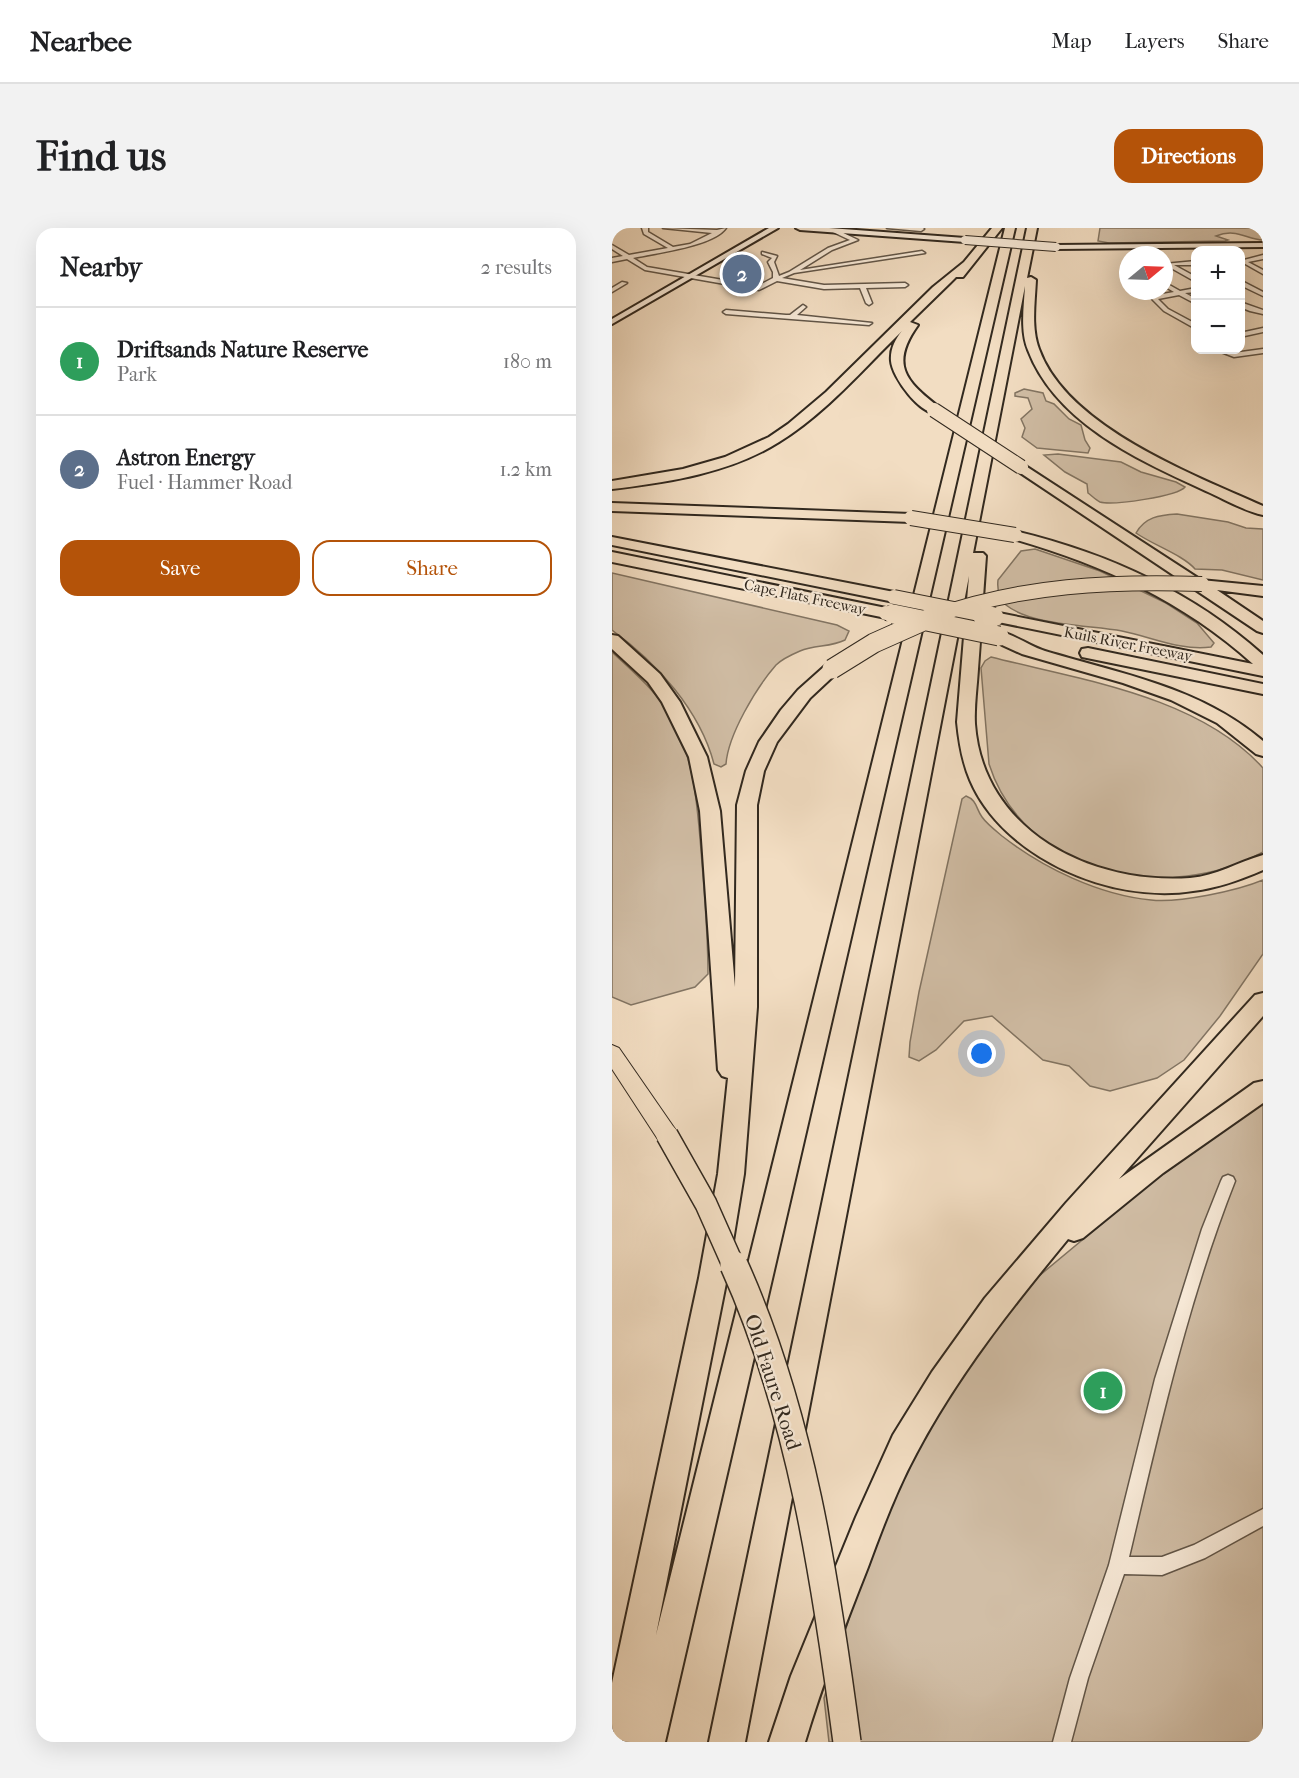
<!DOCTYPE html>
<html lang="en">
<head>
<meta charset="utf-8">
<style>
	:root { --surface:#fff; --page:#f2f2f2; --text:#202124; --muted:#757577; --line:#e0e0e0; --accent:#b45309 }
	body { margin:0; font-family:"IM FELL French Canon",serif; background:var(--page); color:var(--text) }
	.controls { position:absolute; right:18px; top:18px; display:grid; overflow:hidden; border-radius:12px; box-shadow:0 6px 24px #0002 }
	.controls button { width:54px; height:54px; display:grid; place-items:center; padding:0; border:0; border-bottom:2px solid var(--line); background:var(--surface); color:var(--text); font:30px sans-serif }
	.compass { position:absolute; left:507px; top:18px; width:54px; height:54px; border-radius:50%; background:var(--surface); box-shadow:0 6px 24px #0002; rotate:71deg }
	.you { position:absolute; left:370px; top:826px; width:21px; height:21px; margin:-15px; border:4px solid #fff; border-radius:50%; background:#1a73e8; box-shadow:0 0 0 9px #1a73e833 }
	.badge { display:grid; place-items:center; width:39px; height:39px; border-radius:50%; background:var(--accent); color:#fff; font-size:20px; font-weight:700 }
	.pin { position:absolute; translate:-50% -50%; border:3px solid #fff; box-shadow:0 2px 6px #0006 }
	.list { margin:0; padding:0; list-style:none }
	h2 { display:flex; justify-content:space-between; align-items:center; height:78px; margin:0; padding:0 24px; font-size:26px }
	h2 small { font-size:20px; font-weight:400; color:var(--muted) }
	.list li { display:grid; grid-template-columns:39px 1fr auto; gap:18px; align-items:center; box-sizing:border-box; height:108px; padding:0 24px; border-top:2px solid var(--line) }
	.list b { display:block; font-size:22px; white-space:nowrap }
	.list p { margin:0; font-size:20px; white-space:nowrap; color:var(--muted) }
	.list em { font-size:20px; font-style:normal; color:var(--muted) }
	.actions { display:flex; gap:12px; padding:18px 24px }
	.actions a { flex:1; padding:14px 0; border:2px solid var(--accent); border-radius:18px; text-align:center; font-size:21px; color:var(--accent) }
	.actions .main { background:var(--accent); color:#fff }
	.map { position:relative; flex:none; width:651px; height:1514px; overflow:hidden; border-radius:18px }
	header { display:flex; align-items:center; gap:36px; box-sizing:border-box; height:84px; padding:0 30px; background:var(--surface); border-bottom:2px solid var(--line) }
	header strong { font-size:28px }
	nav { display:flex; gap:33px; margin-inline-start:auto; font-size:21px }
	.intro { display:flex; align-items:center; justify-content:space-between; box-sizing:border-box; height:144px; padding:0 36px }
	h1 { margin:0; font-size:42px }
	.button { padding:15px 27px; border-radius:18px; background:var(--accent); color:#fff; font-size:21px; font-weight:700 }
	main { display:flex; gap:36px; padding:0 36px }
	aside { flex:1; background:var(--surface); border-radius:18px; box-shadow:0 6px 24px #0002 }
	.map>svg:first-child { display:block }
	.green { fill:#d1bea6; stroke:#827462; stroke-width:1.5 }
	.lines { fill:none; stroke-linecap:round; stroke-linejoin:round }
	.street-casing { stroke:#625648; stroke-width:3 }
	.secondary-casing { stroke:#32291f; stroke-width:4 }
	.primary-casing { stroke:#32291f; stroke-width:2 }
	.highway-casing { stroke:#32291f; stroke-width:4 }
	.street { fill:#f7e9d7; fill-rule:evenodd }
	.secondary { fill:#f7e9d7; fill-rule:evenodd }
	.primary { fill:#f2ddc2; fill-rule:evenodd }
	.highway { fill:#f2ddc2; fill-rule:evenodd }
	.secondary-bridge-casing { stroke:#32291f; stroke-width:10; stroke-linecap:butt }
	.primary-bridge-far1-casing { stroke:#32291f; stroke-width:24; stroke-linecap:butt }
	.primary-bridge-casing { stroke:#32291f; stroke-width:30; stroke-linecap:butt }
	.highway-bridge-far1-casing { stroke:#32291f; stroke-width:16; stroke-linecap:butt }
	.highway-bridge-casing { stroke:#32291f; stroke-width:21; stroke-linecap:butt }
	.secondary-bridge { stroke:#f7e9d7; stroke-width:8 }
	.primary-bridge-far1 { stroke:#f2ddc2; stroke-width:21 }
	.primary-bridge { stroke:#f2ddc2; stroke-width:27 }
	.highway-bridge-far1 { stroke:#f2ddc2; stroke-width:14 }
	.highway-bridge { stroke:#f2ddc2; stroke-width:19 }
	.labels { text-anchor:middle; stroke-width:4.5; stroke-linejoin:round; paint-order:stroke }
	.far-street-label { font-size:15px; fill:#32291f; stroke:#f7e9d7 }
	.near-street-label { font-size:21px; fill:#32291f; stroke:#f7e9d7 }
</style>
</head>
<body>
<header>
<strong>Nearbee</strong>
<nav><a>Map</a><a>Layers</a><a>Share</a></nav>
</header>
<div class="intro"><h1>Find us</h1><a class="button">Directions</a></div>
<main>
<aside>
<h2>Nearby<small>2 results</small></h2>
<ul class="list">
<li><span class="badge" style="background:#2e9e5b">1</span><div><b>Driftsands Nature Reserve</b><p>Park</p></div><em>180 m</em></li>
<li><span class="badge" style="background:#5c6f8a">2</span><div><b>Astron Energy</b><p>Fuel · Hammer Road</p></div><em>1.2 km</em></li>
</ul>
<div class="actions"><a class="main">Save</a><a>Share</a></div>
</aside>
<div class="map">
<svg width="651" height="1514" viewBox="0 0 651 1514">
	<rect width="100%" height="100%" fill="#f2ddc2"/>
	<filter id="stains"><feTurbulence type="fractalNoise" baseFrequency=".00333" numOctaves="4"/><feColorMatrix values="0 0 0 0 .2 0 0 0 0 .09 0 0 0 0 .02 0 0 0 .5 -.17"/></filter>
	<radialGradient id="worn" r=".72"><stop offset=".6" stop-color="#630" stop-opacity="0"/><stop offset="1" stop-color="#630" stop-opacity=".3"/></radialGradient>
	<path class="green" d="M488,0H651V12C634,11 624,0 604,8L616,12L613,13L497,15L486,13Z
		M412,161L431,165L434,173L442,176L457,191L469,197L473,212L478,220L476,225L425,220L410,209L413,200L409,191L420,181L416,170L403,168V165Z
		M446,226L509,234L529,244L564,254L573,259C566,268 500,278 488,274C484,272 480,268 476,265L475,256L453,244L432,227Z
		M565,286L616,294L634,300L651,301V352L610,342L583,341C571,327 541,317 524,305C533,289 547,287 565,286Z
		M423,321L488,343L554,375L585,395L602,415L599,419C568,423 540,409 510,403C478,397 420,398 394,377C387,370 385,361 386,352L409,323Z
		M0,345L225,397L237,403L233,412C219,419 203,417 188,423C181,426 169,432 164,437C144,460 116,507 114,536L109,539L102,536C88,482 44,434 0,402Z
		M0,424C21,444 48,466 61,492C84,536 86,586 90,635C93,672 96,709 96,746L83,759L19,777L0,769Z
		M379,429C469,452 586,468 651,540V624C557,677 412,647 377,536L369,440L373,433Z
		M354,568C365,572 364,581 370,589C375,596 384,603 390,608C431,640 487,667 539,672C567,675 625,663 651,652V726L608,788L572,832L545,850L498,863L478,858L457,838L431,832L380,788L352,793L324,822L307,833L297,829L298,814L307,764L350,571Z
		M651,875V1514H217L212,1470L286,1235L374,1092L540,954Z"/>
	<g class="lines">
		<g class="street-casing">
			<path id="street" d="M30,0H36V4L61,19L78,16L100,5L51,0L105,2L114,0C102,18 44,25 21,30L35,39L146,58L161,50V44L156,34L160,30L150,26V24L165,28L162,34L167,48L177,44L216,20L238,12L221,4L223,1L246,12L220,22L188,42L310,23L313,25L182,45L170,50L212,57L293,55L296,57L293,59L254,60L260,75L257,77L254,75L248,60L212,61L165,53L147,62L33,42L15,31L0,34V30L11,28L0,21V17L17,27L56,20L32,6Z
				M275,0H311L312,1L309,3Z
				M651,27V31L636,34L651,42V46L628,33Z
				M584,33V37H562L584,49V54L552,36Z
				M628,52L651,64V68L628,57Z
				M10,54L15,55L0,64V60Z
				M552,54L568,63L584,60V64L573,65L584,71V76L567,67L546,71L556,81L584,96V101L552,83L540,71L545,67L562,64L552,58Z
				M628,74L651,82V86L638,83L628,79Z
				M191,77L194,79L185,87L260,95L257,97L114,86L111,84L114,82L174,87H178Z
				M651,100V104L628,109V105Z
				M651,121V125L622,129L604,122H612L622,125Z
				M616,947L621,949L623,953C575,1075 547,1202 517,1329H550L582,1317L651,1281V1298L593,1330L550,1347L512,1346L476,1450L459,1514H441L458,1450L497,1337L543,1151L590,1001L609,953L611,949Z"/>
		</g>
		<g class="secondary-casing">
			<path id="secondary" d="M157,0H166L0,96V91Z
				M184,0H217L353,10L357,12L353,14L188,2Z
				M651,15V19L444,21L440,19L444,17Z"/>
		</g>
		<g class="primary-casing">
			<path id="primary" d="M0,817L7,820L63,901L66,907L63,913L55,916L47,913L0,841Z"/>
		</g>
		<g class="highway-casing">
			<path id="highway" d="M380,0H390L351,49H344L338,55L298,94L306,97C278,136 293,153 327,179L328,182L327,185C309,189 280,149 279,133C278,122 283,111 290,103C251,141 214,185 167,214C118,245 57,254 0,261V253L71,241L113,229L157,209L176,196L214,164L321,59L352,34Z
				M393,0H403L53,1514H0V1455L87,1050L106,946L116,850L110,848L106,842L88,583L77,529L50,474L36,454L0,421V407L6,408L48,446L68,474L95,529L108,583L123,759L125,577L134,543L147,514L169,482L186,462L214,437H226L229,441L198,470L165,514L152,543L145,577V779L132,946L115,1050L44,1407Z
				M415,0H425L415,50L419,49L424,52C423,74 419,100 427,121C455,199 580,246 651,278V287C632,283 614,272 596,264C529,233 444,196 416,122C408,103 412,78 413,58L361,325H371L374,328C371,366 369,403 366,441C365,459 362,478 363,496C371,604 480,657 578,650C604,648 626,634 651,627V642C628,652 606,660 581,663C500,676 391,630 358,552C350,533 347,514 345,494L357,348L133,1514H97Z
				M409,235L589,352L651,358V368L605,362L651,393V405L645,403L404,242L402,239L404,236Z
				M0,275L299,286L306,290L299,294L0,283Z
				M403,303C495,325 580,363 651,427V448L376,392L374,389L382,384L641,436C570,372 489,336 398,310L396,307Z
				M0,309L282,364L290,369L282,374L0,317Z
				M0,324L274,380L282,385L274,390L0,334Z
				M387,403C403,407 417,418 433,423C509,446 588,459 651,513V528L644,526L605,495L559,472L511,455L410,426L390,417L379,408Z
				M476,420L651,456V466L470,429L468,425L470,421Z
				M651,765V788L507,951L642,855L651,853V875L551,945L471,1010L462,1013L456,1011C400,1079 345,1148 304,1226C285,1261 270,1301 256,1339C233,1397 211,1454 193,1514H157L179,1448L244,1289L281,1207L320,1144L373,1070L454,975L643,767Z"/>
		</g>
		<use href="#street" class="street"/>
		<use href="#secondary" class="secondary"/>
		<use href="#primary" class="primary"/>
		<use href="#highway" class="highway"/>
		<g class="secondary-bridge-casing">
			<path id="secondary-bridge" d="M353,12L444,19"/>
		</g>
		<g class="primary-bridge-far1-casing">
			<path id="primary-bridge-far1" d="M55,907L94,976L122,1039"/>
		</g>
		<g class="primary-bridge-casing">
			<path id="primary-bridge" d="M122,1037C189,1185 214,1355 235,1514"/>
		</g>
		<g class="highway-bridge-far1-casing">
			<path id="highway-bridge-far1" d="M322,182L409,239
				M299,290L403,307
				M282,369L377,388
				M274,385L289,388
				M323,388C410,357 499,353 590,356"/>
		</g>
		<g class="highway-bridge-casing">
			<path id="highway-bridge" d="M281,386L387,408
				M369,386L382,389
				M220,441L262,415L327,386"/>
		</g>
		<use href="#secondary-bridge" class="secondary-bridge"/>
		<use href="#primary-bridge-far1" class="primary-bridge-far1"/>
		<use href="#primary-bridge" class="primary-bridge"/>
		<use href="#highway-bridge-far1" class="highway-bridge-far1"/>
		<use href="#highway-bridge" class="highway-bridge"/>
	</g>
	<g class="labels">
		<g class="far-street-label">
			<text transform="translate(193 369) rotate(12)" y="5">Cape Flats Freeway</text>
			<text transform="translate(516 416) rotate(11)" y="5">Kuils River Freeway</text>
		</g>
		<g class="near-street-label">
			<text transform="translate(161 1154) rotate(72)" y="7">Old Faure Road</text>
		</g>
	</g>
	<rect width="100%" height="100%" filter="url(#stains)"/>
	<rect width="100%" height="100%" fill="url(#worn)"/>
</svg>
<div class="controls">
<button>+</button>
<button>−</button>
</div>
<svg class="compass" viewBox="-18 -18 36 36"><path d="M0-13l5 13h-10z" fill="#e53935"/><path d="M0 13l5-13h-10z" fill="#757577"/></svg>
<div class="you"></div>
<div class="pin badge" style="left:491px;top:1163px;background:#2e9e5b">1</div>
<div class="pin badge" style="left:130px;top:46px;background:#5c6f8a">2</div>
</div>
</main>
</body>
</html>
